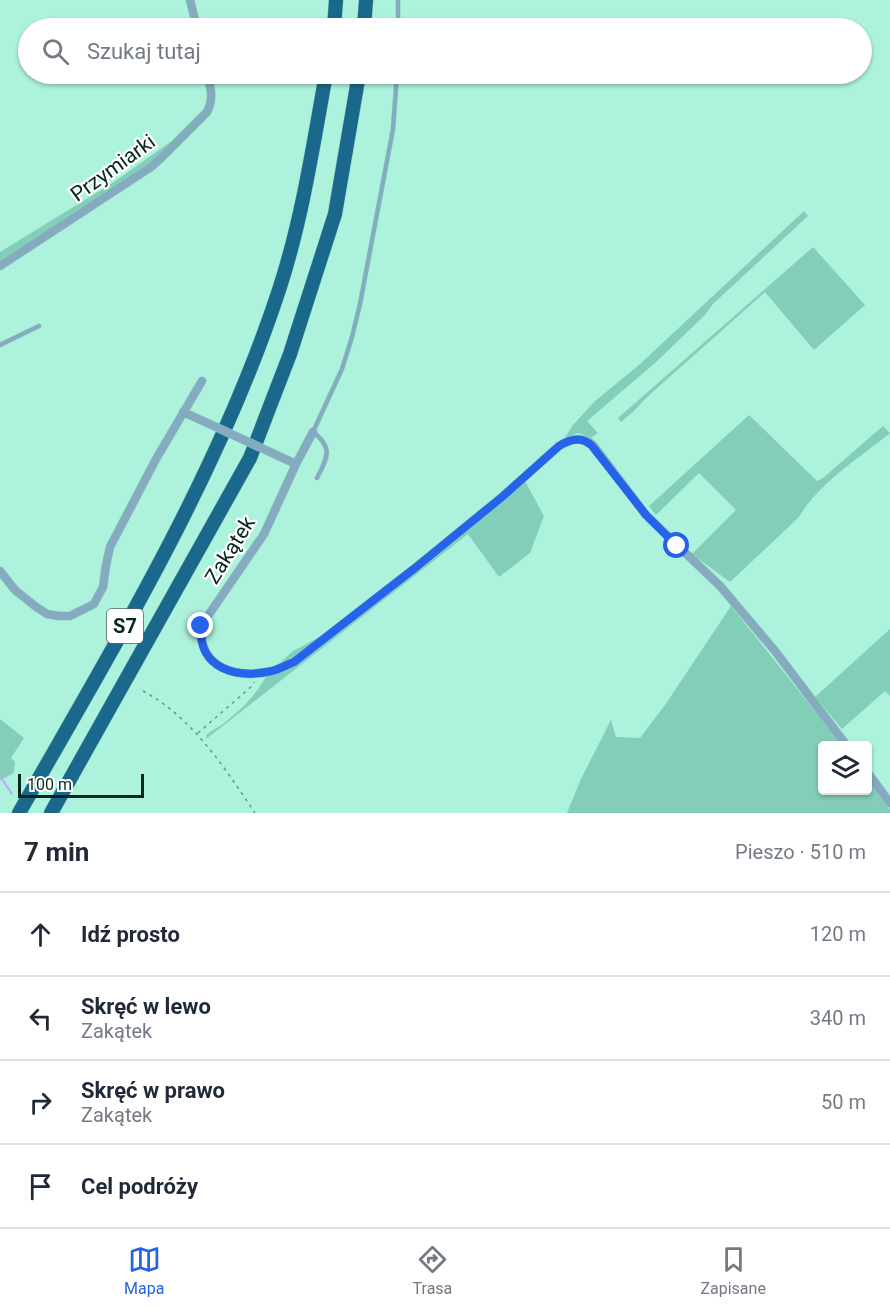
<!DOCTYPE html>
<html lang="pl">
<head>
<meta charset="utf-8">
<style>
	:root { --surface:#fff; --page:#f2f2f3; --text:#1f2937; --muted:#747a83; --line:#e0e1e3; --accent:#2563eb }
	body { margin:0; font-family:Roboto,sans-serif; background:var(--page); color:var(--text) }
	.controls { position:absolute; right:18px; bottom:18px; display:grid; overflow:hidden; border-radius:6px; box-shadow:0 2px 4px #0004 }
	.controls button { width:54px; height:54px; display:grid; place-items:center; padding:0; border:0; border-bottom:2px solid var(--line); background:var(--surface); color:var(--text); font:30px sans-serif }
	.scale { position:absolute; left:18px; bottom:15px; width:126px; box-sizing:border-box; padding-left:6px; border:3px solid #09261f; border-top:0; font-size:16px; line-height:21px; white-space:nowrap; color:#09261f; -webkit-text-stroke:4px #fff; paint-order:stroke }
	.stop { position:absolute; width:18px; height:18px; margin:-14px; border:4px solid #2563eb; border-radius:50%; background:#fff }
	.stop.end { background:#2563eb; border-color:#fff; box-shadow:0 2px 6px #0008 }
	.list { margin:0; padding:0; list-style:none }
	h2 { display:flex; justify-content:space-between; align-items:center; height:78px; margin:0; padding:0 24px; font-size:26px }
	h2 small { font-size:20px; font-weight:400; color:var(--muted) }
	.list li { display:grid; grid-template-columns:39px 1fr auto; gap:18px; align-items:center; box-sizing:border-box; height:84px; padding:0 24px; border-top:2px solid var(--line) }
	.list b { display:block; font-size:22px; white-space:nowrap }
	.list p { margin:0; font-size:20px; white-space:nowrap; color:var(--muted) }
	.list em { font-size:20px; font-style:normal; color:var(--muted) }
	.icon { flex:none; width:33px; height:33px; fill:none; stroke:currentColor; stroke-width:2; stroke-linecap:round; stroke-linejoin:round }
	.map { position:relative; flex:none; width:890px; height:813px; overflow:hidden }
	.search { position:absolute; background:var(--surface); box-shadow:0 2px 4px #0004; left:18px; right:18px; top:18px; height:66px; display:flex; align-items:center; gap:15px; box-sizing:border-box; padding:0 21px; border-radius:33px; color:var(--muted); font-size:22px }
	.sheet { height:414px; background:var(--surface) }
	nav { display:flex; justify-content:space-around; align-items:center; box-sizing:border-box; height:84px; border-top:2px solid var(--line); background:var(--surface); font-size:16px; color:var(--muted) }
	nav a { display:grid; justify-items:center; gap:3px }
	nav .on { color:var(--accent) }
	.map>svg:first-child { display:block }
	.green { fill:#82ceb8 }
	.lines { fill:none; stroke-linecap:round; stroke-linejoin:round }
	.stream { stroke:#bba9fa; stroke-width:2 }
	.lane-casing { stroke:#8fcdbb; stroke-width:5 }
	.street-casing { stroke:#8fcdbb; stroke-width:9 }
	.highway-casing { stroke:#8fcdbb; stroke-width:15 }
	.path { stroke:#639687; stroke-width:1.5; stroke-dasharray:3 4.5; stroke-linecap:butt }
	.lane { stroke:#85abc1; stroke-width:4 }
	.street { stroke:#85abc1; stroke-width:8 }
	.highway { stroke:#1a698d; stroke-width:14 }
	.street-bridge-casing { stroke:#8fcdbb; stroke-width:9; stroke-linecap:butt }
	.street-bridge { stroke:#85abc1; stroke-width:8 }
	.route { stroke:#2563eb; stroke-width:8 }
	.labels { text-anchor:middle; stroke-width:4.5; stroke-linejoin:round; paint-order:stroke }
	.shield { fill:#fff; stroke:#536762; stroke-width:1.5 }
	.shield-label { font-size:20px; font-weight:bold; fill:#09261f }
	.street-label { font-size:21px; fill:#09261f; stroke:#fff }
</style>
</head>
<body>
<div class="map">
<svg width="890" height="813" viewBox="0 0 890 813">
	<rect width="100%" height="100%" fill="#adf2dd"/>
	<path class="green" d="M176,138L166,149L144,168L0,262V252L114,182Z
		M804,211L808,216L713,304L705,315L655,363L587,421L598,433L591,438L578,433L565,438L568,444L525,481L544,516L530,553L499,577L468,534L206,739L207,734L223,724L244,706L256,692L268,674L293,651L329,632L461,527L564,439L573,425L594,402L639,365Z
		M813,247L865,305L814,350L765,292L646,398L635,410L621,422L618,418Z
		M749,415L817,481L823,478L883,426L890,433C858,459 820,482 798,518L730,582L692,554L736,510L699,473L656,515L649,506Z
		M731,606L842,745L822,746V790H868V780L890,810V813H567L581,779L611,720L616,737L640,738L665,705Z
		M890,629V696L885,691L842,729L815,697Z
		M0,719L24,738L11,758L15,762L14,773L0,780Z"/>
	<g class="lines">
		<path class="stream" d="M0,776L12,794"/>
		<g class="lane-casing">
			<path id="lane" d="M398,28V0
				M0,345L39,326
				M317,478C327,458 334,448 313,432L342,369L352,337L360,304L393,129L397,74"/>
		</g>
		<g class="street-casing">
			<path id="street" d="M190,0L197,28
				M0,266L151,167L160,159L207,112C214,99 211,88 207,74
				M183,412L203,421
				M313,432L296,464L264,534L201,626C199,669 236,679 272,671C279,669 287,665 294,662L415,568L502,497L559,446C570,439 582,436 593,445L646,515L721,587L775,651L847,746
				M270,452L296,464
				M0,571L15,590L35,606L47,614L59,616H70L94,604L103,587L106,565L110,547L156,459L202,381
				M868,773L890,803"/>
		</g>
		<g class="highway-casing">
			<path id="highway" d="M334,28L336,0
				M364,28L366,0
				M19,813C115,644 218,476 279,290C302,220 313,146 326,74
				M51,813L250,458L290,354L335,214L359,74"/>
		</g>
		<path class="path" d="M143,691C193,718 224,767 255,813
			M198,733L252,686L254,682"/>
		<use href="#lane" class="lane"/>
		<use href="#street" class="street"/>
		<use href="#highway" class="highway"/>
		<g class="street-bridge-casing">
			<path id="street-bridge" d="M203,421L270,452"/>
		</g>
		<use href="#street-bridge" class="street-bridge"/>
	</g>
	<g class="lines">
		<path class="route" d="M201,626C198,669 236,679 272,671C279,669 287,665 294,662L415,568L502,497L559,446C570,439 582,436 592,446L646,515L677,546"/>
	</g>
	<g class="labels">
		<rect class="shield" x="107" y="609" width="36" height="34" rx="4.5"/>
		<g class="shield-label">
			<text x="125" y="633">S7</text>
		</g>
		<g class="street-label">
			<text transform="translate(113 168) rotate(-36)" y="7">Przymiarki</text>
			<text transform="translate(230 550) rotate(-58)" y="7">Zakątek</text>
		</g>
	</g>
</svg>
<div class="controls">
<button><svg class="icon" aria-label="layers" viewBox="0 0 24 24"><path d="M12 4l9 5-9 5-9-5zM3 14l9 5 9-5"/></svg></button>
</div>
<div class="scale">100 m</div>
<div class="stop" style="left:677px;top:546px"></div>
<div class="stop end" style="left:201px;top:626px"></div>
<div class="search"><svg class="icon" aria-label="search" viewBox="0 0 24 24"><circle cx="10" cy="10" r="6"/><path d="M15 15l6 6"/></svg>Szukaj tutaj</div>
</div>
<section class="sheet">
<h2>7 min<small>Pieszo · 510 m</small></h2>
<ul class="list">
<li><svg class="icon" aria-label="ahead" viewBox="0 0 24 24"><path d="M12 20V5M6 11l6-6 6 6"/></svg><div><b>Idź prosto</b></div><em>120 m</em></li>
<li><svg class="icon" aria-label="left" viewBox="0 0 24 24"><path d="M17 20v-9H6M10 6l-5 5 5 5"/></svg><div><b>Skręć w lewo</b><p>Zakątek</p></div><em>340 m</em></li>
<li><svg class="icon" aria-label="right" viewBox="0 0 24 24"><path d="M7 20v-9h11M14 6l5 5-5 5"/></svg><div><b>Skręć w prawo</b><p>Zakątek</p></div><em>50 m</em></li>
<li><svg class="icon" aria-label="arrive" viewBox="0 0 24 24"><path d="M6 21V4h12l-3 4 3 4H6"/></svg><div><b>Cel podróży</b></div></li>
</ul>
</section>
<nav>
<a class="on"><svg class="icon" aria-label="map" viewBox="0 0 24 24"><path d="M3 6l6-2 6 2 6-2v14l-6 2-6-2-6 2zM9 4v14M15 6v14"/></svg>Mapa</a>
<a><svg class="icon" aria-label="directions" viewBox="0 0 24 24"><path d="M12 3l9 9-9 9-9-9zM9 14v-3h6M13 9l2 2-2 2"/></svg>Trasa</a>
<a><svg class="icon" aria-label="saved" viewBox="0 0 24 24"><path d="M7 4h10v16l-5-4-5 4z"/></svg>Zapisane</a>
</nav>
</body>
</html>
